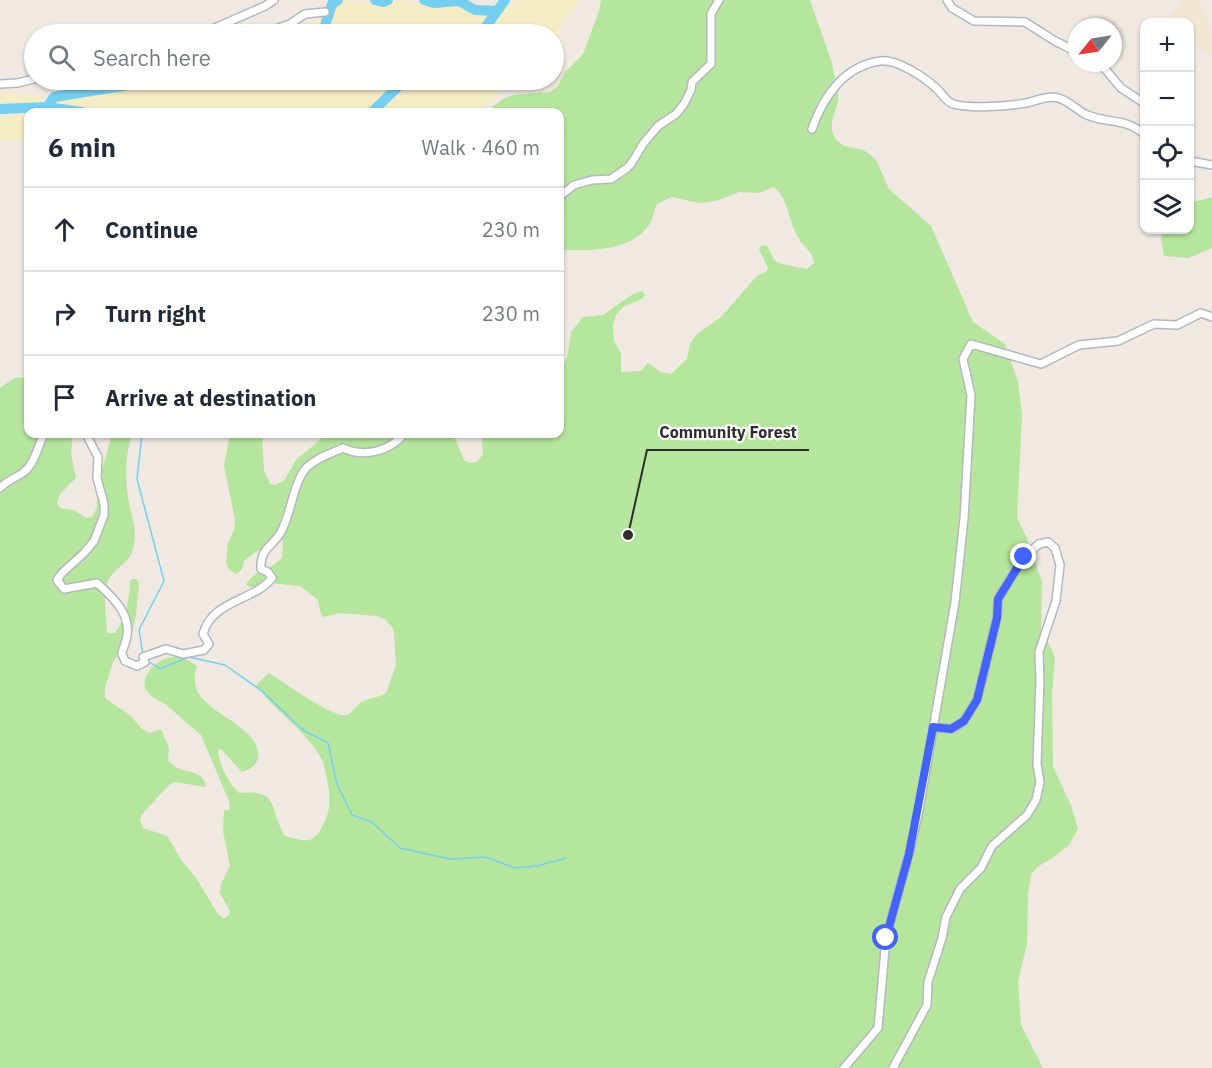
<!DOCTYPE html>
<html lang="en">
<head>
<meta charset="utf-8">
<style>
	:root { --surface:#fff; --page:#f6f6f7; --text:#1f2937; --muted:#747a83; --line:#e0e1e3 }
	body { margin:0; font-family:"IBM Plex Sans",sans-serif; background:var(--page); color:var(--text) }
	.controls { position:absolute; right:18px; top:18px; display:grid; overflow:hidden; border-radius:12px; box-shadow:0 2px 4px #0004 }
	.controls button { width:54px; height:54px; display:grid; place-items:center; padding:0; border:0; border-bottom:2px solid var(--line); background:var(--surface); color:var(--text); font:30px sans-serif }
	.compass { position:absolute; left:1068px; top:18px; width:54px; height:54px; border-radius:50%; background:var(--surface); box-shadow:0 2px 4px #0004; rotate:240deg }
	.stop { position:absolute; width:18px; height:18px; margin:-14px; border:4px solid #4264fb; border-radius:50%; background:#fff }
	.stop.end { background:#4264fb; border-color:#fff; box-shadow:0 2px 6px #0008 }
	.list { margin:0; padding:0; list-style:none }
	h2 { display:flex; justify-content:space-between; align-items:center; height:78px; margin:0; padding:0 24px; font-size:26px }
	h2 small { font-size:20px; font-weight:400; color:var(--muted) }
	.list li { display:grid; grid-template-columns:39px 1fr auto; gap:18px; align-items:center; box-sizing:border-box; height:84px; padding:0 24px; border-top:2px solid var(--line) }
	.list b { display:block; font-size:22px; white-space:nowrap }
	.list em { font-size:20px; font-style:normal; color:var(--muted) }
	.icon { flex:none; width:33px; height:33px; fill:none; stroke:currentColor; stroke-width:2; stroke-linecap:round; stroke-linejoin:round }
	.map { position:relative; flex:none; width:1212px; height:1068px; overflow:hidden }
	.search { position:absolute; background:var(--surface); box-shadow:0 2px 4px #0004; left:24px; top:24px; width:540px; height:66px; display:flex; align-items:center; gap:15px; box-sizing:border-box; padding:0 21px; border-radius:33px; color:var(--muted); font-size:22px }
	.panel { position:absolute; background:var(--surface); box-shadow:0 2px 4px #0004; left:24px; top:108px; width:540px; height:330px; border-radius:12px }
	.map>svg:first-child { display:block }
	.education { fill:#f0e6d1 }
	.green { fill:#b6e59e }
	.sand { fill:#f3ecc5 }
	.lines { fill:none; stroke-linecap:round; stroke-linejoin:round }
	.stream { stroke:#75cff0; stroke-width:1.5 }
	.river { stroke:#75cff0; stroke-width:10 }
	.minor-casing { stroke:#b4b7c1; stroke-width:10 }
	.minor { stroke:#fff; stroke-width:7 }
	.route { stroke:#4264fb; stroke-width:8 }
	.leader { fill:none; stroke:#2e2e2e; stroke-width:2 }
	.callout-dot { fill:#2e2e2e; stroke:#fff; stroke-width:2 }
	.callout-label { font-size:16px; text-anchor:middle; font-weight:bold; fill:#2e2e2e; stroke:#fff; stroke-width:4.5; stroke-linejoin:round; paint-order:stroke }
</style>
</head>
<body>
<div class="map">
<svg width="1212" height="1068" viewBox="0 0 1212 1068">
	<rect width="100%" height="100%" fill="#efe9e1"/>
	<path class="education" d="M1185,0H1197L1211,24L1212,56L1190,40V22H1171L1168,19Z"/>
	<path class="green" d="M601,0H810L832,63L838,92V102L832,121V131L836,140L844,146L863,150L871,155L877,162L889,189L931,226L973,322L1005,344L1018,382L1022,415L1017,518L1026,536L1042,582L1041,630L1052,650L1055,659L1052,693L1053,767L1071,805L1078,829L1069,845L1054,857L1037,867L1031,875L1028,894L1027,944L1018,981L1021,1025L1043,1068H0V388L14,378L28,377V434H73L71,454L76,478L60,494L57,503L60,508L74,510L86,518L92,517L97,508V489L112,434H133C125,451 125,479 128,498C131,514 137,528 134,544C131,563 120,564 110,577C102,589 106,619 107,633H115C125,619 130,599 130,581L133,579H137L139,584L136,616L132,632L113,662L105,688V698L131,716L141,728L150,733L161,729L169,748L168,761C171,763 176,768 180,769C191,773 204,772 206,787L175,782L170,784L142,814L140,819L143,828L167,836L182,861L196,878L218,914L224,919L229,915L230,911L220,893L221,884L230,866L223,831L224,810H230L229,801L201,735L165,704L151,696L145,688C142,670 163,654 180,657C185,658 192,663 197,666C193,676 194,688 201,697C215,716 261,730 258,757C257,765 250,770 242,772L221,749L218,750C219,765 228,782 239,793C281,789 268,808 285,836C304,841 313,846 323,825C331,810 331,797 327,780C326,775 325,768 323,762C310,733 274,711 256,685L269,673C282,681 335,719 346,715C352,714 355,707 360,703C368,698 378,698 386,693L396,665L394,632L392,627L385,619L376,616L340,613L324,617L321,614L318,600L300,586L270,583L251,587L246,585C253,570 271,570 282,558L283,541L280,539C268,544 255,552 244,561C243,567 242,571 236,574L228,568L226,563L228,543L234,530L235,519L224,466L230,434H262L264,470L270,484L275,485L284,481L296,460L321,439V434H453L464,460L469,463L477,462L483,454L482,440L486,434H560V379L568,353L571,332L583,317L603,315L633,294L642,291L645,295L642,299L623,307L616,315L613,325L614,340L621,354V372L641,371L648,363L661,372L671,374L687,359L690,344L696,335L721,317L757,276L766,272L768,268L759,249L762,245L767,246C770,250 771,255 774,259C777,265 799,267 807,269L814,263C813,252 804,247 799,239C788,221 790,202 774,187L759,193L739,192L716,201L699,203L671,197L657,204C653,213 653,222 645,230C627,251 585,251 560,250V112H485L505,98L514,95L550,92L558,86L565,72L583,54L599,11Z
		M1212,197V248L1188,258L1164,256L1161,237L1163,230H1190V203Z"/>
	<path class="sand" d="M344,0L369,3L402,0L428,6H460L469,12L489,16L472,34H293L314,21L330,19L335,7Z
		M519,0H579C576,10 571,13 564,20C559,27 562,33 554,42V34H486L504,10Z
		M179,80H399L366,112H107L97,109H78L52,106L55,99L94,96L105,92Z
		M411,80H509C498,100 489,106 467,112H377L403,92Z
		M0,91L42,96V103L0,111Z
		M28,114V139L0,141V117Z"/>
	<g class="lines">
		<path class="stream" d="M142,434L137,479L164,581L139,630L143,655
			M148,661L160,669L189,657L225,665L262,691L303,730L328,743L337,784L352,815L372,822L400,848L450,859L485,857L515,868L537,866L566,858"/>
		<path class="river" d="M375,0L383,2L388,0
			M424,0L434,3L459,1L475,10L497,11
			M308,34L324,29L332,4L338,0
			M478,34L485,28L505,0
			M47,107L54,97L160,80
			M0,109L47,107L82,112
			M372,112L405,80"/>
		<g class="minor-casing">
			<path id="minor" d="M947,0L952,8L974,21L1025,22L1055,41L1077,52
				M201,34L265,6L274,0
				M228,34L256,29L270,31L290,24L305,14L325,12
				M1100,63L1121,88L1144,103
				M0,84L17,83L34,79
				M812,129C823,97 844,66 880,61C897,59 924,77 936,88C942,93 945,101 953,104C971,109 1008,106 1026,103C1035,101 1044,97 1053,97C1066,98 1074,108 1085,114C1105,124 1125,117 1144,134
				M1190,161L1212,165
				M560,196L574,185L592,180L611,179L627,168L631,164L643,144L658,126L676,114L684,104L691,90L692,82L711,64V14L719,0
				M86,434L98,457L97,478L104,504V515L94,541L84,553L62,573L57,580L64,589L97,583C114,598 133,616 126,640C125,646 122,649 122,654L125,661L137,666L145,662L143,657L166,649L183,654L204,650L209,644L203,634C212,600 254,601 272,578L268,572L261,569C260,546 274,547 282,530C291,512 294,482 306,468C316,458 330,454 343,448C364,458 390,451 404,434
				M0,488C7,480 16,478 24,472C35,463 38,446 44,434
				M844,1068L878,1028L886,938L909,854L919,810L955,602L964,519L971,395L963,359L971,344L1041,364L1079,345L1118,341L1154,324L1177,325L1201,313L1212,317
				M893,1068L927,1005L928,982L942,938L946,917L960,889L981,868L992,846L1027,815L1036,800L1040,782L1037,764L1040,680L1039,652L1056,601L1060,565L1055,548L1048,542L1039,544L1024,557L998,599L997,618L977,700L964,721L952,729L933,727"/>
		</g>
		<use href="#minor" class="minor"/>
	</g>
	<g class="lines">
		<path class="route" d="M886,938L909,854L933,727L951,729L964,721L977,700L997,618L998,599L1024,557"/>
	</g>
	<path class="leader" d="M628 535L647 450H809"/>
	<circle class="callout-dot" cx="628" cy="535" r="6"/>
	<g class="callout-label">
		<text x="728" y="438">Community Forest</text>
	</g>
</svg>
<div class="controls">
<button>+</button>
<button>−</button>
<button><svg class="icon" aria-label="locate" viewBox="0 0 24 24"><circle cx="12" cy="12" r="6"/><path d="M12 2v4M12 18v4M2 12h4M18 12h4"/></svg></button>
<button><svg class="icon" aria-label="layers" viewBox="0 0 24 24"><path d="M12 4l9 5-9 5-9-5zM3 14l9 5 9-5"/></svg></button>
</div>
<svg class="compass" viewBox="-18 -18 36 36"><path d="M0-13l5 13h-10z" fill="#e53935"/><path d="M0 13l5-13h-10z" fill="#747a83"/></svg>
<div class="stop" style="left:886px;top:938px"></div>
<div class="stop end" style="left:1024px;top:557px"></div>
<div class="search"><svg class="icon" aria-label="search" viewBox="0 0 24 24"><circle cx="10" cy="10" r="6"/><path d="M15 15l6 6"/></svg>Search here</div>
<section class="panel">
<h2>6 min<small>Walk · 460 m</small></h2>
<ul class="list">
<li><svg class="icon" aria-label="ahead" viewBox="0 0 24 24"><path d="M12 20V5M6 11l6-6 6 6"/></svg><div><b>Continue</b></div><em>230 m</em></li>
<li><svg class="icon" aria-label="right" viewBox="0 0 24 24"><path d="M7 20v-9h11M14 6l5 5-5 5"/></svg><div><b>Turn right</b></div><em>230 m</em></li>
<li><svg class="icon" aria-label="arrive" viewBox="0 0 24 24"><path d="M6 21V4h12l-3 4 3 4H6"/></svg><div><b>Arrive at destination</b></div></li>
</ul>
</section>
</div>
</body>
</html>
